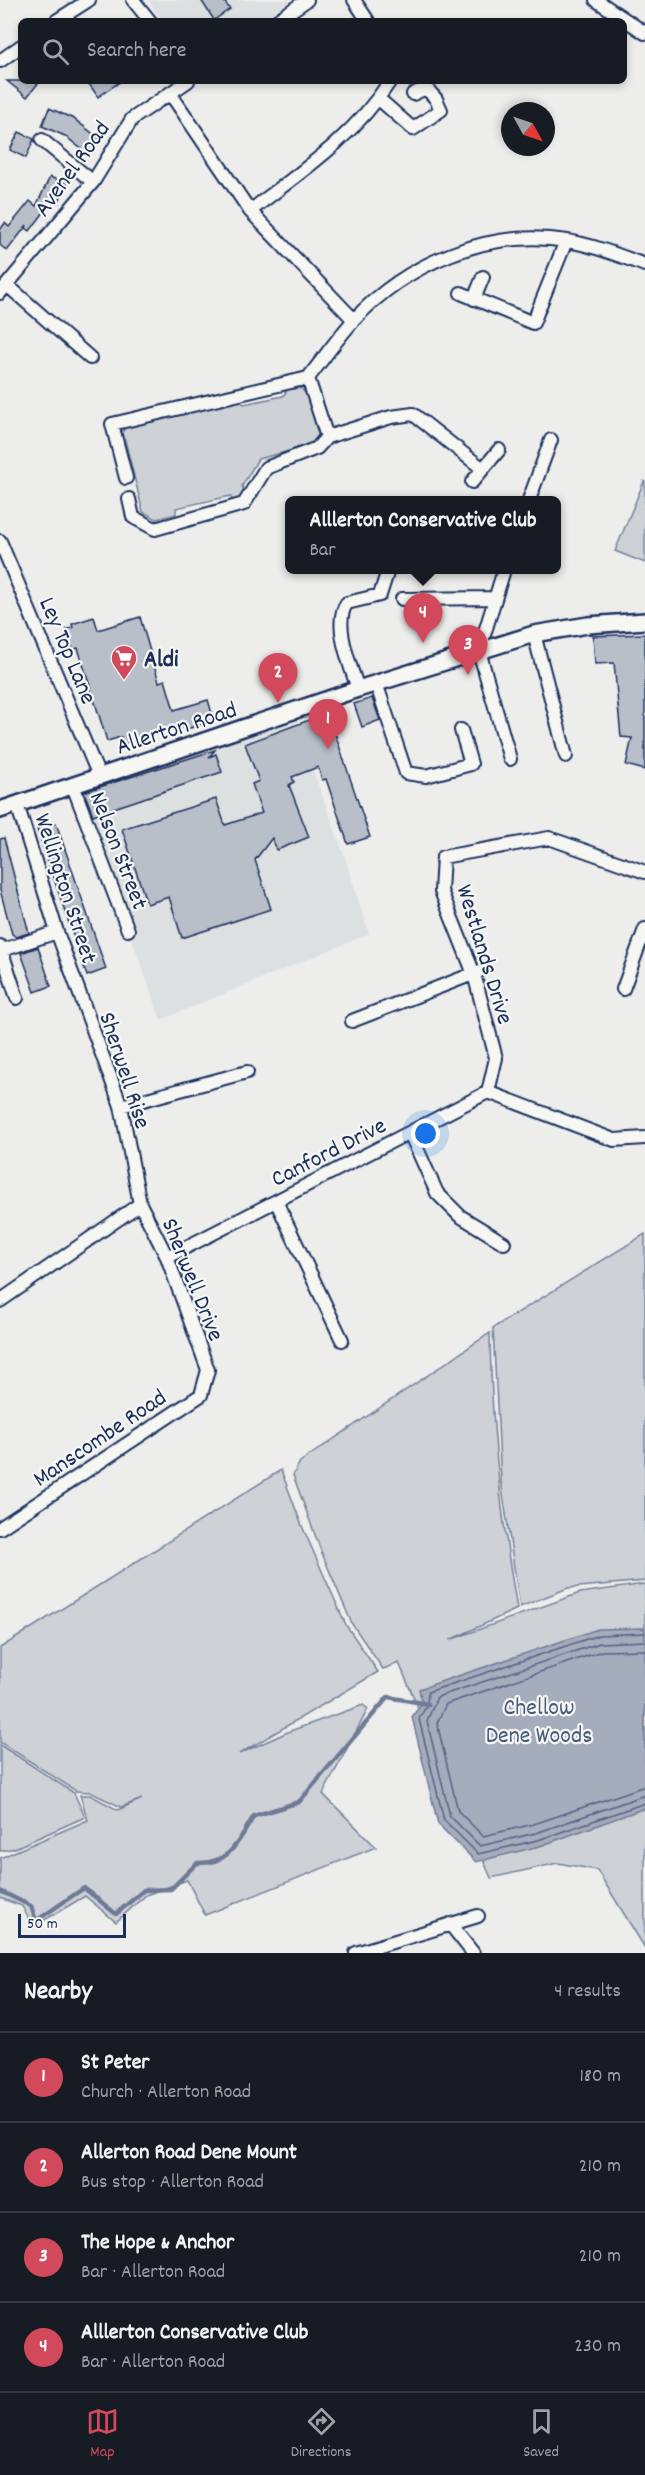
<!DOCTYPE html>
<html lang="en">
<head>
<meta charset="utf-8">
<style>
	:root { --surface:#171b24; --page:#20242c; --text:#f1f3f6; --muted:#9ea1a6; --line:#363941; --accent:#d1495b }
	body { margin:0; font-family:Dekko,sans-serif; background:var(--page); color:var(--text) }
	.compass { position:absolute; left:501px; top:102px; width:54px; height:54px; border-radius:50%; background:var(--surface); box-shadow:0 3px 9px #0003; rotate:130deg }
	.scale { position:absolute; left:18px; bottom:15px; width:108px; box-sizing:border-box; padding-left:6px; border:3px solid #1b2f5e; border-top:0; font-size:16px; line-height:21px; white-space:nowrap; color:#1b2f5e; -webkit-text-stroke:4px #f6f6f2; paint-order:stroke }
	.you { position:absolute; left:426px; top:1134px; width:21px; height:21px; margin:-15px; border:4px solid #fff; border-radius:50%; background:#1a73e8; box-shadow:0 0 0 9px #1a73e833 }
	.badge { display:grid; place-items:center; width:39px; height:39px; border-radius:50%; background:var(--accent); color:#fff; font-size:20px; font-weight:700 }
	.pin { position:absolute; translate:-50% -50px; filter:drop-shadow(0 2px 3px #0008) }
	.pin::after { content:''; position:absolute; top:32px; width:21px; height:18px; background:inherit; clip-path:polygon(0 0,100% 0,50% 100%) }
	.popup { position:absolute; left:285px; top:496px; width:276px; height:78px; box-sizing:border-box; display:grid; place-content:center; border-radius:9px; background:var(--surface); filter:drop-shadow(0 2px 4px #0005); font-size:20px; white-space:nowrap; color:var(--muted) }
	.popup b { font-size:22px; color:var(--text) }
	.popup::after { content:''; position:absolute; left:50%; top:100%; margin-left:-12px; border:12px solid transparent; border-top-color:var(--surface) }
	.list { margin:0; padding:0; list-style:none }
	h2 { display:flex; justify-content:space-between; align-items:center; height:78px; margin:0; padding:0 24px; font-size:26px }
	h2 small { font-size:20px; font-weight:400; color:var(--muted) }
	.list li { display:grid; grid-template-columns:39px 1fr auto; gap:18px; align-items:center; box-sizing:border-box; height:90px; padding:0 24px; border-top:2px solid var(--line) }
	.list b { display:block; font-size:22px; white-space:nowrap }
	.list p { margin:0; font-size:20px; white-space:nowrap; color:var(--muted) }
	.list em { font-size:20px; font-style:normal; color:var(--muted) }
	.icon { flex:none; width:33px; height:33px; fill:none; stroke:currentColor; stroke-width:2; stroke-linecap:round; stroke-linejoin:round }
	.map { position:relative; flex:none; width:645px; height:1953px; overflow:hidden }
	.search { position:absolute; background:var(--surface); box-shadow:0 3px 9px #0003; left:18px; right:18px; top:18px; height:66px; display:flex; align-items:center; gap:15px; box-sizing:border-box; padding:0 21px; border-radius:9px; color:var(--muted); font-size:22px }
	.sheet { height:438px; background:var(--surface) }
	nav { display:flex; justify-content:space-around; align-items:center; box-sizing:border-box; height:84px; border-top:2px solid var(--line); background:var(--surface); font-size:16px; color:var(--muted) }
	nav a { display:grid; justify-items:center; gap:3px }
	nav .on { color:var(--accent) }
	.map>svg:first-child { display:block }
	.built { fill:#dde0e1 }
	.green { fill:#ced2d7; stroke:#74809a; stroke-width:1.5 }
	.water { fill:#a5acbc; stroke:#6e7a96; stroke-width:1.5 }
	.lines { fill:none; stroke-linecap:round; stroke-linejoin:round }
	.shore { stroke:#526184; stroke-width:1.5 }
	.stream { stroke:#6e7a96; stroke-width:4.5 }
	.building { fill:#b9bfc8; stroke:#1b2f5e; stroke-width:1.5 }
	.minor-casing { stroke:#1b2f5e; stroke-width:16 }
	.tertiary-casing { stroke:#1b2f5e; stroke-width:20 }
	.minor { stroke:#f6f6f2; stroke-width:12 }
	.tertiary { stroke:#f6f6f2; stroke-width:15 }
	.labels { text-anchor:middle; stroke-width:4.5; stroke-linejoin:round; paint-order:stroke }
	.street-label { font-size:24px; fill:#1b2f5e; stroke:#f6f6f2 }
	.poi-label { font-size:24px; font-weight:bold; fill:#1b2f5e; stroke:#f6f6f2; text-anchor:start }
	.park-label { font-size:24px; fill:#48587c; stroke:#f6f6f2 }
</style>
</head>
<body>
<div class="map">
<svg width="645" height="1953" viewBox="0 0 645 1953">
	<rect width="100%" height="100%" fill="#edeeec"/>
	<filter id="ink" filterUnits="userSpaceOnUse"><feTurbulence type="fractalNoise" baseFrequency=".0167" numOctaves="2"/><feDisplacementMap in="SourceGraphic" scale="12" xChannelSelector="R" yChannelSelector="G"/><feConvolveMatrix kernelMatrix="1 2 1 2 8 2 1 2 1" color-interpolation-filters="sRGB"/></filter>
	<g filter="url(#ink)">
		<path class="built" d="M148,0H291L260,21H162Z
			M295,722L345,857L369,934L161,1020L78,790Z"/>
		<path class="green" d="M291,385C313,388 313,416 318,435L312,445L258,459L242,486L245,493L243,497L233,501L230,496L176,508V514L157,519L143,512L125,440L119,438L126,426L235,398L244,404L283,396Z
			M644,481L645,482V563L615,551Z
			M645,1234V1581L568,1588L520,1607L501,1481L493,1328Z
			M490,1333C491,1427 501,1517 517,1609L450,1640L580,1593L645,1584V1948L597,1870L558,1863L491,1878L399,1663L383,1669L352,1624L321,1551L293,1475L300,1462Z
			M281,1470L302,1526L346,1625L378,1672L239,1754L290,1731L363,1705L368,1709L323,1794L376,1847L205,1915L187,1880L146,1895L116,1922L85,1896L33,1927L22,1906L0,1898V1858L88,1820L80,1795H90L118,1810L142,1799L121,1807L90,1792L76,1791L0,1742V1648Z
			M0,1745L74,1793L85,1817L15,1848L0,1851Z"/>
		<path class="water" d="M645,1628V1808L540,1846L476,1862L438,1824L412,1717L422,1703L419,1689L598,1629Z"/>
		<g class="lines">
			<path class="shore" d="M645,1633L599,1635L428,1692L427,1705L419,1719L444,1820L478,1854L538,1840L645,1803
				M645,1641L600,1643L437,1697L427,1721L450,1816L480,1846L536,1833L645,1795
				M645,1650L602,1651L446,1704L437,1723L458,1811L483,1836L534,1824L645,1786"/>
			<path class="stream" d="M0,1891L31,1906L36,1921L84,1888L116,1914L144,1890L171,1889L197,1863C231,1864 238,1841 254,1816L299,1802L388,1697L428,1704"/>
		</g>
		<path class="building" d="M201,0H223L230,9L214,20Z
			M7,81H40L27,97Z
			M87,81H121L98,97Z
			M49,108L74,119L101,140L89,155L65,136L42,126Z
			M19,132L34,139L26,158L10,150Z
			M50,177L67,184L58,203L53,200L30,231L26,228L27,225L7,251L0,245V230L5,223L9,227L30,201L36,206Z
			M94,617L98,630L140,617L159,682L165,680L174,710L208,700L214,720L184,730L182,725L123,744L121,737L107,741L78,648L73,650L67,629L73,628L72,624Z
			M645,634V770L626,765L632,738L621,737L614,663L595,664L593,636Z
			M372,698L380,720L362,727L354,704Z
			M328,713L370,837L348,844L326,779L322,780L318,767L292,777L294,782L289,785L309,837L277,850L272,838L255,860L271,909L182,938L169,897L147,904L122,829L216,799L225,825L262,813L252,784L259,781L245,744Z
			M215,750L209,757L216,754L222,772L93,815L84,792Z
			M56,823L106,969L87,976L37,829Z
			M4,838L29,933L16,937L12,934L0,890V839Z
			M38,947L51,986L35,992L21,953Z"/>
		<g class="lines">
			<g class="minor-casing">
				<path id="minor" d="M133,0L150,21
					M354,0L368,21
					M596,0L645,33
					M56,21L89,0
					M276,21L307,0
					M0,61L21,46
					M170,93L250,211L354,320
					M379,99L413,129L441,110L436,99L426,88L413,94
					M42,140L93,182
					M250,211C301,172 355,136 390,81
					M7,285L90,358
					M0,293L93,182L132,119L188,81
					M461,293L533,323L566,241
					M474,299L483,277
					M327,437L308,378C323,359 337,339 353,321C406,263 489,228 567,241C593,245 620,256 645,265
					M327,437L391,417L413,414L483,469
					M126,478L112,424L308,378
					M472,482L499,450
					M129,499L133,517L155,529L244,504L266,468L317,448L327,437
					M529,500L551,440
					M0,541L99,776
					M504,570L479,651L510,759
					M402,599L495,598
					M534,634L566,756
					M376,683L406,773L426,776L471,764L461,730
					M358,689C351,667 332,623 347,603L380,595L388,570
					M73,786L128,930
					M0,946L17,998
					M0,951L57,932
					M623,989L645,929
					M352,1021L478,972
					M488,1092L496,1058L474,974L441,891L443,857L549,838L645,872
					M121,1106L247,1072
					M410,1133L437,1193L460,1216L504,1243
					M276,1201L342,1340
					M167,1257L488,1092L614,1140L645,1138
					M0,1301L140,1204
					M0,1528L201,1395L208,1370L167,1257L140,1204L121,1106L57,932L17,804
					M450,1924L473,1953
					M356,1953L478,1916"/>
			</g>
			<g class="tertiary-casing">
				<path id="tertiary" d="M0,810L358,689L534,634L588,625L645,621"/>
			</g>
			<use href="#minor" class="minor"/>
			<use href="#tertiary" class="tertiary"/>
		</g>
	</g>
	<defs>
		<g id="supermarket-pin" transform="scale(1.35)"><path d="M0 17L-7.5 6A9.5 9.5 0 1 1 7.5 6Z" fill="#d1495b" stroke="#f6f6f2"/><path d="M-6-5.5h2.5l.6 2H6L4.5 2H-2.5L-4.4-4H-6ZM-1.5 3.2a1.3 1.3 0 1 0 .1 0ZM3 3.2a1.3 1.3 0 1 0 .1 0Z" fill="#fff"/></g>
	</defs>
	<g fill-rule="evenodd">
		<use href="#supermarket-pin" x="124" y="658"/>
	</g>
	<g class="labels">
		<g class="street-label">
			<text transform="translate(71 168) rotate(-54)" y="8">Avenel Road</text>
			<text transform="translate(69 650) rotate(67)" y="8">Ley Top Lane</text>
			<text transform="translate(176 727) rotate(-18)" y="8">Allerton Road</text>
			<text transform="translate(120 850) rotate(69)" y="8">Nelson Street</text>
			<text transform="translate(67 888) rotate(72)" y="8">Wellington Street</text>
			<text transform="translate(486 954) rotate(73)" y="8">Westlands Drive</text>
			<text transform="translate(126 1070) rotate(72)" y="8">Sherwell Rise</text>
			<text transform="translate(328 1151) rotate(-27)" y="8">Canford Drive</text>
			<text transform="translate(194 1279) rotate(68)" y="8">Sherwell Drive</text>
			<text transform="translate(99 1437) rotate(-34)" y="8">Manscombe Road</text>
		</g>
		<g class="poi-label">
			<text x="144" y="666">Aldi</text>
		</g>
		<g class="park-label">
			<text x="539" y="1714">Chellow<tspan x="539" dy="28">Dene Woods</tspan></text>
		</g>
	</g>
</svg>
<svg class="compass" viewBox="-18 -18 36 36"><path d="M0-13l5 13h-10z" fill="#e53935"/><path d="M0 13l5-13h-10z" fill="#9ea1a6"/></svg>
<div class="scale">50 m</div>
<div class="you"></div>
<div class="pin badge" style="left:328px;top:749px">1</div>
<div class="pin badge" style="left:278px;top:703px">2</div>
<div class="pin badge" style="left:468px;top:675px">3</div>
<div class="pin badge" style="left:423px;top:643px">4</div>
<div class="popup"><b>Alllerton Conservative Club</b>Bar</div>
<div class="search"><svg class="icon" aria-label="search" viewBox="0 0 24 24"><circle cx="10" cy="10" r="6"/><path d="M15 15l6 6"/></svg>Search here</div>
</div>
<section class="sheet">
<h2>Nearby<small>4 results</small></h2>
<ul class="list">
<li><span class="badge">1</span><div><b>St Peter</b><p>Church · Allerton Road</p></div><em>180 m</em></li>
<li><span class="badge">2</span><div><b>Allerton Road Dene Mount</b><p>Bus stop · Allerton Road</p></div><em>210 m</em></li>
<li><span class="badge">3</span><div><b>The Hope &amp; Anchor</b><p>Bar · Allerton Road</p></div><em>210 m</em></li>
<li><span class="badge">4</span><div><b>Alllerton Conservative Club</b><p>Bar · Allerton Road</p></div><em>230 m</em></li>
</ul>
</section>
<nav>
<a class="on"><svg class="icon" aria-label="map" viewBox="0 0 24 24"><path d="M3 6l6-2 6 2 6-2v14l-6 2-6-2-6 2zM9 4v14M15 6v14"/></svg>Map</a>
<a><svg class="icon" aria-label="directions" viewBox="0 0 24 24"><path d="M12 3l9 9-9 9-9-9zM9 14v-3h6M13 9l2 2-2 2"/></svg>Directions</a>
<a><svg class="icon" aria-label="saved" viewBox="0 0 24 24"><path d="M7 4h10v16l-5-4-5 4z"/></svg>Saved</a>
</nav>
</body>
</html>
